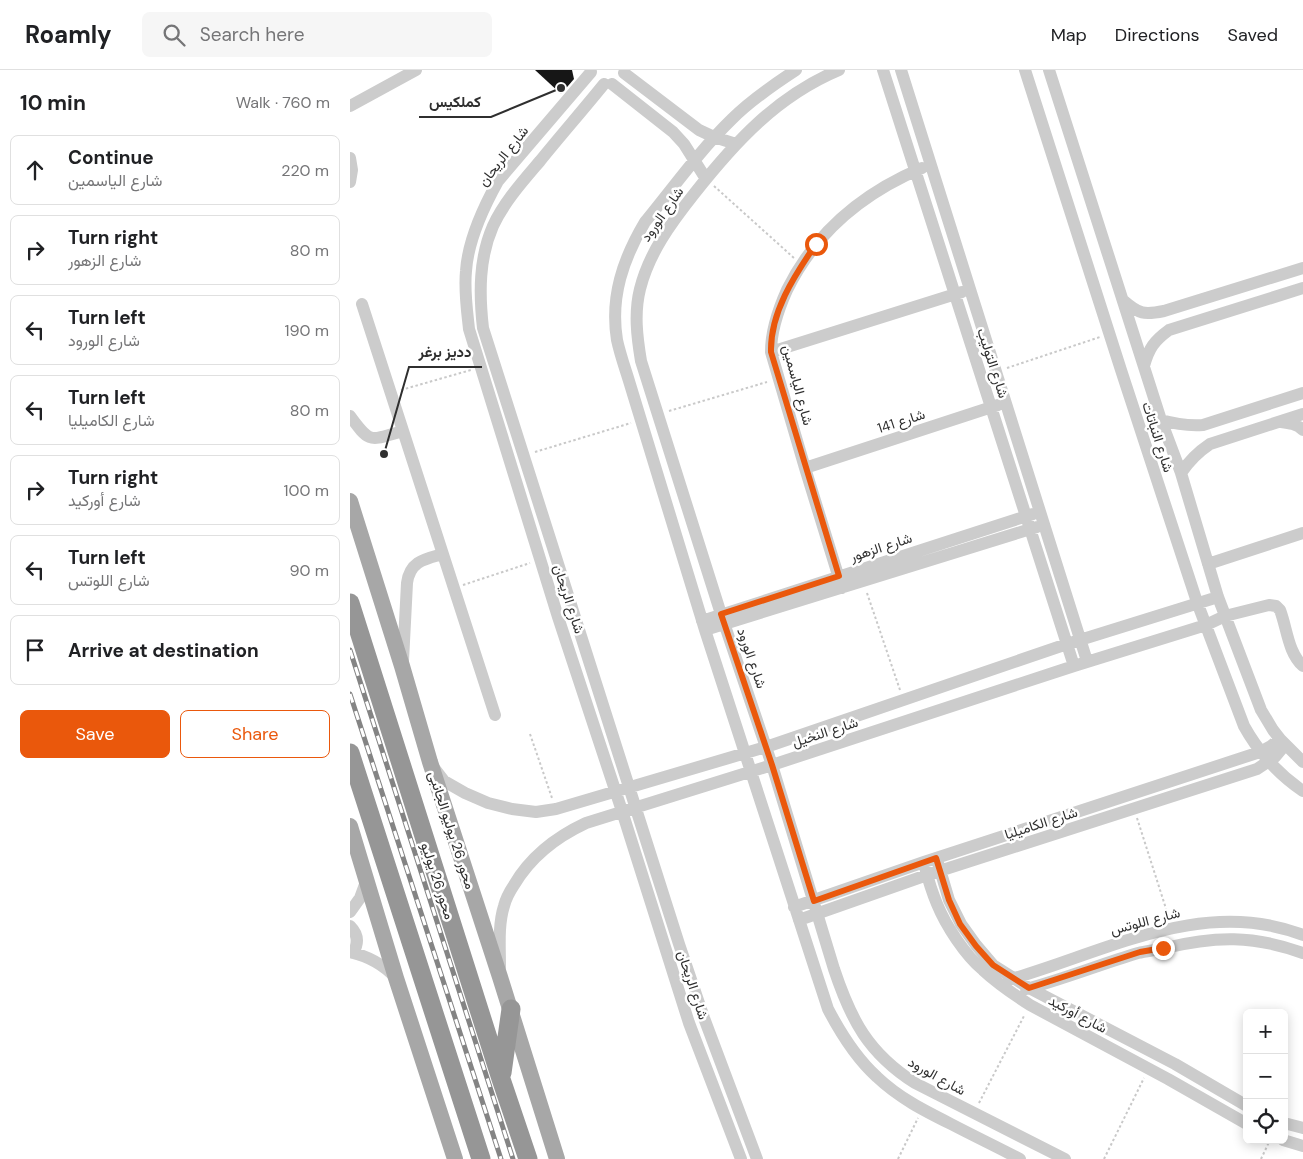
<!DOCTYPE html>
<html lang="en">
<head>
<meta charset="utf-8">
<style>
	:root { --surface:#fff; --page:#f6f6f6; --text:#202124; --muted:#757577; --line:#e0e0e0; --accent:#ea580c }
	body { margin:0; font-family:"DM Sans",Vazirmatn,sans-serif; background:var(--page); color:var(--text) }
	.controls { position:absolute; right:15px; bottom:15px; display:grid; overflow:hidden; border-radius:8px; box-shadow:0 2px 12px #0003 }
	.controls button { width:45px; height:45px; display:grid; place-items:center; padding:0; border:0; border-bottom:1px solid var(--line); background:var(--surface); color:var(--text); font:25px sans-serif }
	.stop { position:absolute; width:15px; height:15px; margin:-11px; border:4px solid #ea580c; border-radius:50%; background:#fff }
	.stop.end { background:#ea580c; border-color:#fff; box-shadow:0 1px 5px #0008 }
	.list { margin:0; padding:0; list-style:none }
	h2 { display:flex; justify-content:space-between; align-items:center; height:65px; margin:0; padding:0 20px; font-size:21px }
	h2 small { font-size:16px; font-weight:400; color:var(--muted) }
	.list li { display:grid; grid-template-columns:32px 1fr auto; gap:15px; align-items:center; box-sizing:border-box; height:70px; margin:0 10px 10px; padding:0 10px; border:1px solid var(--line); border-radius:8px }
	.list b { display:block; font-size:19px; white-space:nowrap }
	.list p { margin:0; font-size:16px; white-space:nowrap; color:var(--muted) }
	.list em { font-size:16px; font-style:normal; color:var(--muted) }
	.actions { display:flex; gap:10px; padding:15px 20px }
	.actions a { flex:1; padding:11px 0; border:1px solid var(--accent); border-radius:8px; text-align:center; font-size:18px; color:var(--accent) }
	.actions .main { background:var(--accent); color:#fff }
	.icon { flex:none; width:28px; height:28px; fill:none; stroke:currentColor; stroke-width:2; stroke-linecap:round; stroke-linejoin:round }
	.map { position:relative; flex:none; width:953px; height:1089px; overflow:hidden }
	header { display:flex; align-items:center; gap:30px; box-sizing:border-box; height:70px; padding:0 25px; background:var(--surface); border-bottom:1px solid var(--line) }
	header strong { font-size:24px }
	nav { display:flex; gap:28px; margin-inline-start:auto; font-size:18px }
	.search { width:350px; height:45px; background:var(--page); display:flex; align-items:center; gap:12px; box-sizing:border-box; padding:0 18px; border-radius:8px; color:var(--muted); font-size:19px }
	main { display:flex }
	aside { flex:1; background:var(--surface) }
	.map>svg:first-child { display:block }
	.building { fill:#161616 }
	.lines { fill:none; stroke-linecap:round; stroke-linejoin:round }
	.path { stroke:#c9c9c9; stroke-width:2; stroke-dasharray:2.5 2.5; stroke-linecap:butt }
	.minor { stroke:#ccc; stroke-width:12 }
	.major { stroke:#a7a7a7; stroke-width:16 }
	.highway { stroke:#969696; stroke-width:19 }
	.rail-casing { stroke:#848484; stroke-width:5 }
	.rail { stroke:#fff; stroke-width:3; stroke-dasharray:9; stroke-linecap:butt }
	.route { stroke:#ea580c; stroke-width:6 }
	.labels { text-anchor:middle; stroke-width:5; stroke-linejoin:round; paint-order:stroke }
	.street-label { font-size:14px; fill:#2f2f2f; stroke:#fff }
	.leader { fill:none; stroke:#2f2f2f; stroke-width:2 }
	.callout-dot { fill:#2f2f2f; stroke:#fff; stroke-width:2 }
	.callout-label { font-size:15px; text-anchor:middle; font-weight:bold; fill:#2f2f2f; stroke:#fff; stroke-width:5; stroke-linejoin:round; paint-order:stroke }
</style>
</head>
<body>
<header>
<strong>Roamly</strong>
<div class="search"><svg class="icon" aria-label="search" viewBox="0 0 24 24"><circle cx="10" cy="10" r="6"/><path d="M15 15l6 6"/></svg>Search here</div>
<nav><a>Map</a><a>Directions</a><a>Saved</a></nav>
</header>
<main>
<aside>
<h2>10 min<small>Walk · 760 m</small></h2>
<ul class="list">
<li><svg class="icon" aria-label="ahead" viewBox="0 0 24 24"><path d="M12 20V5M6 11l6-6 6 6"/></svg><div><b>Continue</b><p>شارع الياسمين</p></div><em>220 m</em></li>
<li><svg class="icon" aria-label="right" viewBox="0 0 24 24"><path d="M7 20v-9h11M14 6l5 5-5 5"/></svg><div><b>Turn right</b><p>شارع الزهور</p></div><em>80 m</em></li>
<li><svg class="icon" aria-label="left" viewBox="0 0 24 24"><path d="M17 20v-9H6M10 6l-5 5 5 5"/></svg><div><b>Turn left</b><p>شارع الورود</p></div><em>190 m</em></li>
<li><svg class="icon" aria-label="left" viewBox="0 0 24 24"><path d="M17 20v-9H6M10 6l-5 5 5 5"/></svg><div><b>Turn left</b><p>شارع الكاميليا</p></div><em>80 m</em></li>
<li><svg class="icon" aria-label="right" viewBox="0 0 24 24"><path d="M7 20v-9h11M14 6l5 5-5 5"/></svg><div><b>Turn right</b><p>شارع أوركيد</p></div><em>100 m</em></li>
<li><svg class="icon" aria-label="left" viewBox="0 0 24 24"><path d="M17 20v-9H6M10 6l-5 5 5 5"/></svg><div><b>Turn left</b><p>شارع اللوتس</p></div><em>90 m</em></li>
<li><svg class="icon" aria-label="arrive" viewBox="0 0 24 24"><path d="M6 21V4h12l-3 4 3 4H6"/></svg><div><b>Arrive at destination</b></div></li>
</ul>
<div class="actions"><a class="main">Save</a><a>Share</a></div>
</aside>
<div class="map">
<svg width="953" height="1089" viewBox="0 0 953 1089">
	<rect width="100%" height="100%" fill="#fff"/>
	<path class="building" d="M185,0H222L224,9L211,24Z"/>
	<g class="lines">
		<path class="path" d="M364,116L444,188
			M657,298L750,267
			M51,320L121,300
			M319,341L417,312
			M185,382L281,353
			M113,515L180,493
			M517,523L550,620
			M180,664L202,728
			M787,748L819,848
			M629,1033L674,946
			M548,1089L568,1048
			M754,1089L794,1008
			M911,1089L920,1070"/>
		<path class="minor" d="M446,0C423,15 401,30 382,49C350,80 323,118 295,152C273,189 260,227 267,270C270,284 275,298 279,311L355,560L478,939C491,964 506,988 527,1007C549,1028 575,1041 601,1054C624,1066 647,1077 670,1089
			M489,0C427,26 385,72 344,124C321,153 299,183 290,219C284,243 287,267 291,291L371,544L422,695L484,899C501,950 518,983 565,1013L715,1089
			M533,0L724,596
			M551,0L737,591
			M675,0L771,300L847,532L894,656C909,683 928,704 953,721
			M699,0L811,350L831,403L868,527L911,640L923,660L930,669L953,692
			M241,2L148,111C133,138 118,170 116,201C114,221 117,240 119,259L208,547L272,741L339,953L391,1089
			M274,3L349,60L364,67L386,74
			M254,14C233,40 211,65 190,91C173,111 154,132 143,156C129,188 129,223 133,258L329,874L354,948L407,1089
			M262,14L323,62L334,74L356,109
			M0,36L66,0
			M0,88L2,100L0,112
			M774,231C789,244 794,245 814,241L953,198
			M12,234L145,645
			M421,282L612,222
			M794,296C799,278 804,271 819,260L953,218
			M0,346C21,375 20,370 53,361
			M811,350C825,354 838,356 853,355L953,323
			M931,352C939,353 947,354 953,360
			M455,398L648,335
			M831,403C839,391 848,382 860,374L953,344
			M858,494L953,463
			M492,518L455,398L421,282C421,261 428,240 437,220C466,161 513,123 572,98
			M352,551L683,444
			M355,560L687,457
			M53,591L57,513C60,491 75,489 93,484
			M84,698L94,711L115,723L138,733L162,739L186,742L206,739L416,677L717,574L868,527
			M588,793L599,830L611,854L626,875L643,895L679,918L825,994L897,1036
			M575,797C578,809 582,822 587,834C596,856 615,885 633,900C647,913 663,924 680,935L818,1009L897,1054
			M444,837L574,792L910,682L921,676L930,669
			M0,842L10,828L17,809
			M449,850L577,805L907,699L925,687L935,675
			M0,856C8,864 9,873 3,883
			M0,882C18,886 34,895 46,908
			M150,897C150,877 148,855 154,836C156,828 160,821 164,815C181,786 206,767 236,753L422,695L724,596L856,555L875,546L919,535L926,536L930,540C937,558 938,583 953,596
			M658,910C754,883 852,826 953,865
			M676,919C714,909 751,894 788,883C797,881 806,880 815,878C865,866 903,865 953,883
			M934,1053L953,1058
			M933,1070L953,1076"/>
		<path class="major" d="M0,431L52,596L80,692L150,907L207,1089
			M0,756L46,908L105,1089"/>
		<path class="highway" d="M0,533L151,1009L178,1089
			M0,683L131,1089
			M152,1003L161,939"/>
		<g class="rail-casing">
			<path id="rail" d="M0,580L163,1089
				M0,624L151,1089"/>
		</g>
		<use href="#rail" class="rail"/>
	</g>
	<g class="lines">
		<path class="route" d="M466,174C444,206 420,243 421,282L489,506L371,544L422,695L464,831L586,788L599,830L610,854L626,876L643,895L679,918L790,882L813,878"/>
	</g>
	<g class="labels">
		<g class="street-label">
			<text transform="translate(153 86) rotate(-52)" y="5">شارع الريحان</text>
			<text transform="translate(312 144) rotate(-55)" y="5">شارع الورود</text>
			<text transform="translate(643 293) rotate(72)" y="5">شارع التوليب</text>
			<text transform="translate(448 315) rotate(75)" y="5">شارع الياسمين</text>
			<text transform="translate(551 351) rotate(-18)" y="5">شارع 141</text>
			<text transform="translate(808 367) rotate(72)" y="5">شارع النباتات</text>
			<text transform="translate(531 477) rotate(-18)" y="5">شارع الزهور</text>
			<text transform="translate(219 529) rotate(72)" y="5">شارع الريحان</text>
			<text transform="translate(402 588) rotate(71)" y="5">شارع الورود</text>
			<text transform="translate(475 662) rotate(-18)" y="5">شارع النخيل</text>
			<text transform="translate(691 753) rotate(-18)" y="5">شارع الكاميليا</text>
			<text transform="translate(102 760) rotate(72)" y="5">محور 26 يوليو الجانبى</text>
			<text transform="translate(88 811) rotate(72)" y="5">محور 26 يوليو</text>
			<text transform="translate(795 851) rotate(-15)" y="5">شارع اللوتس</text>
			<text transform="translate(343 915) rotate(72)" y="5">شارع الريحان</text>
			<text transform="translate(728 944) rotate(28)" y="5">شارع أوركيد</text>
			<text transform="translate(587 1006) rotate(29)" y="5">شارع الورود</text>
		</g>
	</g>
	<path class="leader" d="M211 18L141 47H69M34 384L59 297H132"/>
	<g class="callout-dot">
		<circle cx="211" cy="18" r="5"/>
		<circle cx="34" cy="384" r="5"/>
	</g>
	<g class="callout-label">
		<text x="105" y="37">كملكيس</text>
		<text x="95" y="287">دديز برغر</text>
	</g>
</svg>
<div class="controls">
<button>+</button>
<button>−</button>
<button><svg class="icon" aria-label="locate" viewBox="0 0 24 24"><circle cx="12" cy="12" r="6"/><path d="M12 2v4M12 18v4M2 12h4M18 12h4"/></svg></button>
</div>
<div class="stop" style="left:466px;top:174px"></div>
<div class="stop end" style="left:813px;top:878px"></div>
</div>
</main>
</body>
</html>
